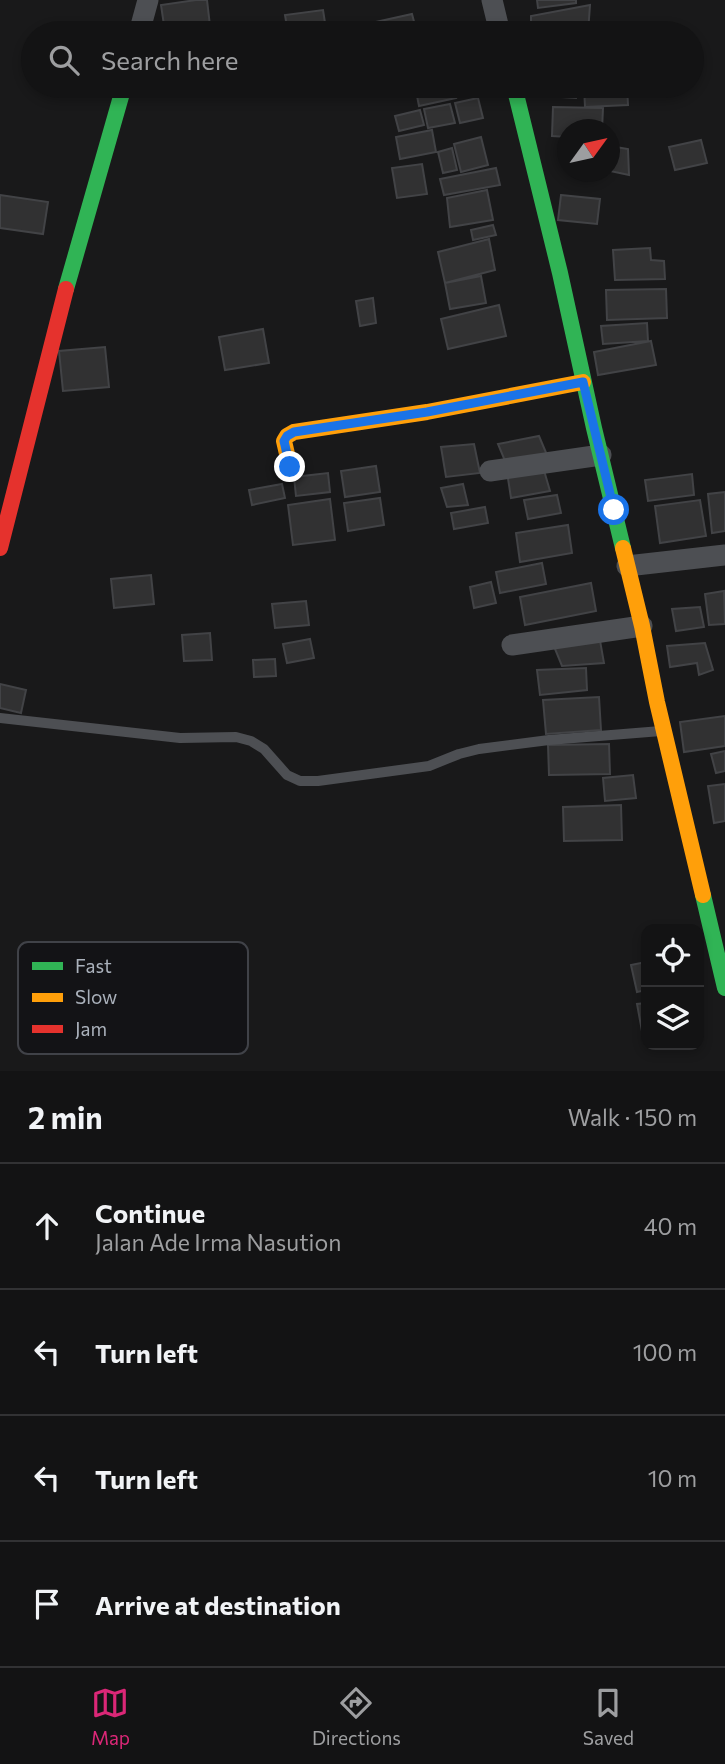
<!DOCTYPE html>
<html lang="en">
<head>
<meta charset="utf-8">
<style>
	:root { --surface:#131314; --page:#202022; --text:#f1f3f6; --muted:#9d9ea0; --line:#323234; --accent:#db2777 }
	body { margin:0; font-family:Commissioner,sans-serif; background:var(--page); color:var(--text) }
	.controls { position:absolute; right:21px; bottom:21px; display:grid; overflow:hidden; border-radius:14px; box-shadow:0 4px 10px #0003 }
	.controls button { width:63px; height:63px; display:grid; place-items:center; padding:0; border:0; border-bottom:2px solid var(--line); background:var(--surface); color:var(--text); font:35px sans-serif }
	.compass { position:absolute; left:557px; top:119px; width:63px; height:63px; border-radius:50%; background:var(--surface); box-shadow:0 4px 10px #0003; rotate:57deg }
	.stop { position:absolute; width:21px; height:21px; margin:-16px; border:5px solid #1a73e8; border-radius:50%; background:#fff }
	.stop.end { background:#1a73e8; border-color:#fff; box-shadow:0 2px 7px #0008 }
	.list { margin:0; padding:0; list-style:none }
	h2 { display:flex; justify-content:space-between; align-items:center; height:91px; margin:0; padding:0 28px; font-size:30px }
	h2 small { font-size:23px; font-weight:400; color:var(--muted) }
	.list li { display:grid; grid-template-columns:46px 1fr auto; gap:21px; align-items:center; box-sizing:border-box; height:126px; padding:0 28px; border-top:2px solid var(--line) }
	.list b { display:block; font-size:26px; white-space:nowrap }
	.list p { margin:0; font-size:23px; white-space:nowrap; color:var(--muted) }
	.list em { font-size:23px; font-style:normal; color:var(--muted) }
	.icon { flex:none; width:38px; height:38px; fill:none; stroke:currentColor; stroke-width:2; stroke-linecap:round; stroke-linejoin:round }
	.map { position:relative; flex:none; width:725px; height:1071px; overflow:hidden }
	.search { position:absolute; background:var(--surface); box-shadow:0 4px 10px #0003; left:21px; right:21px; top:21px; height:77px; display:flex; align-items:center; gap:18px; box-sizing:border-box; padding:0 24px; border-radius:38px; color:var(--muted); font-size:26px }
	.sheet { height:595px; background:var(--surface) }
	nav { display:flex; justify-content:space-around; align-items:center; box-sizing:border-box; height:98px; border-top:2px solid var(--line); background:var(--surface); font-size:19px; color:var(--muted) }
	nav a { display:grid; justify-items:center; gap:4px }
	nav .on { color:var(--accent) }
	.map>svg:first-child { display:block }
	.building { fill:#313132; stroke:#424346; stroke-width:2 }
	.lines { fill:none; stroke-linecap:round; stroke-linejoin:round }
	.lane { stroke:#4d4f53; stroke-width:10 }
	.street { stroke:#4d4f53; stroke-width:21 }
	.fast { stroke:#30b455; stroke-width:16 }
	.slow { stroke:#ff9f0a; stroke-width:16 }
	.jam { stroke:#e5322d; stroke-width:16 }
	.route { stroke:#1a73e8; stroke-width:9 }
	.key { fill:#131316; stroke:#404248; stroke-width:2 }
	.key-label { font-size:19px; fill:#aab1bb }
</style>
</head>
<body>
<div class="map">
<svg width="725" height="1071" viewBox="0 0 725 1071">
	<rect width="100%" height="100%" fill="#19191a"/>
	<path class="building" d="M196,0H207L210,26L165,32L161,5Z
		M537,0H576V3L538,8Z
		M590,5L588,33H531V16Z
		M323,10L326,29L288,33L285,15Z
		M412,14L417,33H373L371,23Z
		M415,86H451L456,98L419,106Z
		M547,86H577L576,98L546,96Z
		M584,86H627L628,105L585,107Z
		M478,98L483,118L460,123L455,103Z
		M450,104L455,123L428,128L424,109Z
		M553,107L603,108L602,130H568V137L552,136Z
		M420,110L424,125L399,131L395,116Z
		M432,130L436,152L400,159L396,137Z
		M481,137L488,165L461,172L454,144Z
		M701,140L707,163L675,170L669,147Z
		M610,146L628,149L629,175L610,171Z
		M452,148L457,170L443,173L438,152Z
		M422,164L427,194L397,198L392,168Z
		M496,168L500,185L444,195L440,179Z
		M487,190L493,220L450,227L447,198Z
		M0,195L48,202L43,234L0,228Z
		M561,195L600,199L597,224L558,220Z
		M493,225L496,235L473,240L471,230Z
		M489,239L495,270L445,283L438,252Z
		M650,248L651,260L664,261L665,279L615,280L613,250Z
		M481,276L486,303L450,309L445,283Z
		M666,289L667,318L607,320L606,290Z
		M373,298L376,323L360,326L356,301Z
		M499,305L506,336L448,349L441,319Z
		M647,323L648,341L603,344L601,326Z
		M263,329L269,363L225,370L219,337Z
		M651,341L656,365L598,375L594,352Z
		M105,347L109,387L63,391L59,351Z
		M539,436L547,455L505,461L498,444Z
		M474,444L480,473L446,477L441,447Z
		M376,466L380,492L345,497L341,471Z
		M543,467L550,491L511,498L507,472Z
		M328,473L330,492L296,496L294,477Z
		M692,474L694,495L648,501L645,480Z
		M282,484L285,498L252,505L249,490Z
		M463,484L468,505L447,507L441,488Z
		M725,492V531L712,533L708,494Z
		M557,495L561,513L528,519L524,500Z
		M380,498L384,525L348,531L344,503Z
		M330,499L335,540L293,545L288,505Z
		M700,500L706,536L660,543L655,506Z
		M485,507L488,523L454,529L451,513Z
		M568,525L572,553L520,562L516,533Z
		M542,563L546,584L500,593L496,572Z
		M151,575L154,604L114,608L111,579Z
		M491,582L496,603L474,608L470,587Z
		M591,583L596,611L525,625L520,597Z
		M724,591L725,624L709,625L705,594Z
		M306,601L309,625L275,628L272,604Z
		M700,607L704,627L676,631L672,609Z
		M210,633L212,660L184,661L182,635Z
		M599,635L604,663L562,666L553,644Z
		M310,639L314,658L287,663L283,644Z
		M705,643L713,670L699,675L697,663L670,667L667,646Z
		M275,659L276,676L254,677L253,660Z
		M586,668L587,690L540,695L537,670Z
		M0,684L26,690L21,713L0,708Z
		M599,697L601,730L546,734L543,700Z
		M725,716V746L684,752L680,722Z
		M609,744L610,774L549,775L548,745Z
		M725,751V771L716,773L711,754Z
		M633,775L636,798L605,801L603,778Z
		M725,784V821L714,823L708,786Z
		M621,805L622,840L564,841L563,807Z
		M646,962V990L637,992L631,965Z
		M646,1003V1042H644L637,1004Z"/>
	<g class="lines">
		<path class="lane" d="M0,718L180,738L236,737L251,741L264,749L287,775L300,781H318L429,766L459,754L479,749L549,740L661,731"/>
		<path class="street" d="M492,0L500,33
			M139,33L148,0
			M490,471L601,455
			M627,566L725,555
			M512,645L642,626"/>
		<path class="fast" d="M514,86L560,273L594,428L623,548
			M66,289L124,86
			M703,895L725,988"/>
		<path class="slow" d="M290,467L284,441L287,436L294,432L427,412L583,382
			M623,548L642,626L657,702L703,895"/>
		<path class="jam" d="M0,548L66,289"/>
	</g>
	<g class="lines">
		<path class="route" d="M290,467L284,441L287,436L294,432L427,412L583,382L614,510"/>
	</g>
	<rect x="18" y="942" width="230" height="112" rx="10" class="key"/>
	<rect x="32" y="962" width="31" height="8" fill="#30b455"/>
	<rect x="32" y="993" width="31" height="9" fill="#ff9f0a"/>
	<rect x="32" y="1025" width="31" height="8" fill="#e5322d"/>
	<g class="key-label">
		<text x="75" y="973">Fast</text>
		<text x="75" y="1004">Slow</text>
		<text x="75" y="1036">Jam</text>
	</g>
</svg>
<div class="controls">
<button><svg class="icon" aria-label="locate" viewBox="0 0 24 24"><circle cx="12" cy="12" r="6"/><path d="M12 2v4M12 18v4M2 12h4M18 12h4"/></svg></button>
<button><svg class="icon" aria-label="layers" viewBox="0 0 24 24"><path d="M12 4l9 5-9 5-9-5zM3 14l9 5 9-5"/></svg></button>
</div>
<svg class="compass" viewBox="-18 -18 36 36"><path d="M0-13l5 13h-10z" fill="#e53935"/><path d="M0 13l5-13h-10z" fill="#9d9ea0"/></svg>
<div class="stop" style="left:614px;top:510px"></div>
<div class="stop end" style="left:290px;top:467px"></div>
<div class="search"><svg class="icon" aria-label="search" viewBox="0 0 24 24"><circle cx="10" cy="10" r="6"/><path d="M15 15l6 6"/></svg>Search here</div>
</div>
<section class="sheet">
<h2>2 min<small>Walk · 150 m</small></h2>
<ul class="list">
<li><svg class="icon" aria-label="ahead" viewBox="0 0 24 24"><path d="M12 20V5M6 11l6-6 6 6"/></svg><div><b>Continue</b><p>Jalan Ade Irma Nasution</p></div><em>40 m</em></li>
<li><svg class="icon" aria-label="left" viewBox="0 0 24 24"><path d="M17 20v-9H6M10 6l-5 5 5 5"/></svg><div><b>Turn left</b></div><em>100 m</em></li>
<li><svg class="icon" aria-label="left" viewBox="0 0 24 24"><path d="M17 20v-9H6M10 6l-5 5 5 5"/></svg><div><b>Turn left</b></div><em>10 m</em></li>
<li><svg class="icon" aria-label="arrive" viewBox="0 0 24 24"><path d="M6 21V4h12l-3 4 3 4H6"/></svg><div><b>Arrive at destination</b></div></li>
</ul>
</section>
<nav>
<a class="on"><svg class="icon" aria-label="map" viewBox="0 0 24 24"><path d="M3 6l6-2 6 2 6-2v14l-6 2-6-2-6 2zM9 4v14M15 6v14"/></svg>Map</a>
<a><svg class="icon" aria-label="directions" viewBox="0 0 24 24"><path d="M12 3l9 9-9 9-9-9zM9 14v-3h6M13 9l2 2-2 2"/></svg>Directions</a>
<a><svg class="icon" aria-label="saved" viewBox="0 0 24 24"><path d="M7 4h10v16l-5-4-5 4z"/></svg>Saved</a>
</nav>
</body>
</html>
